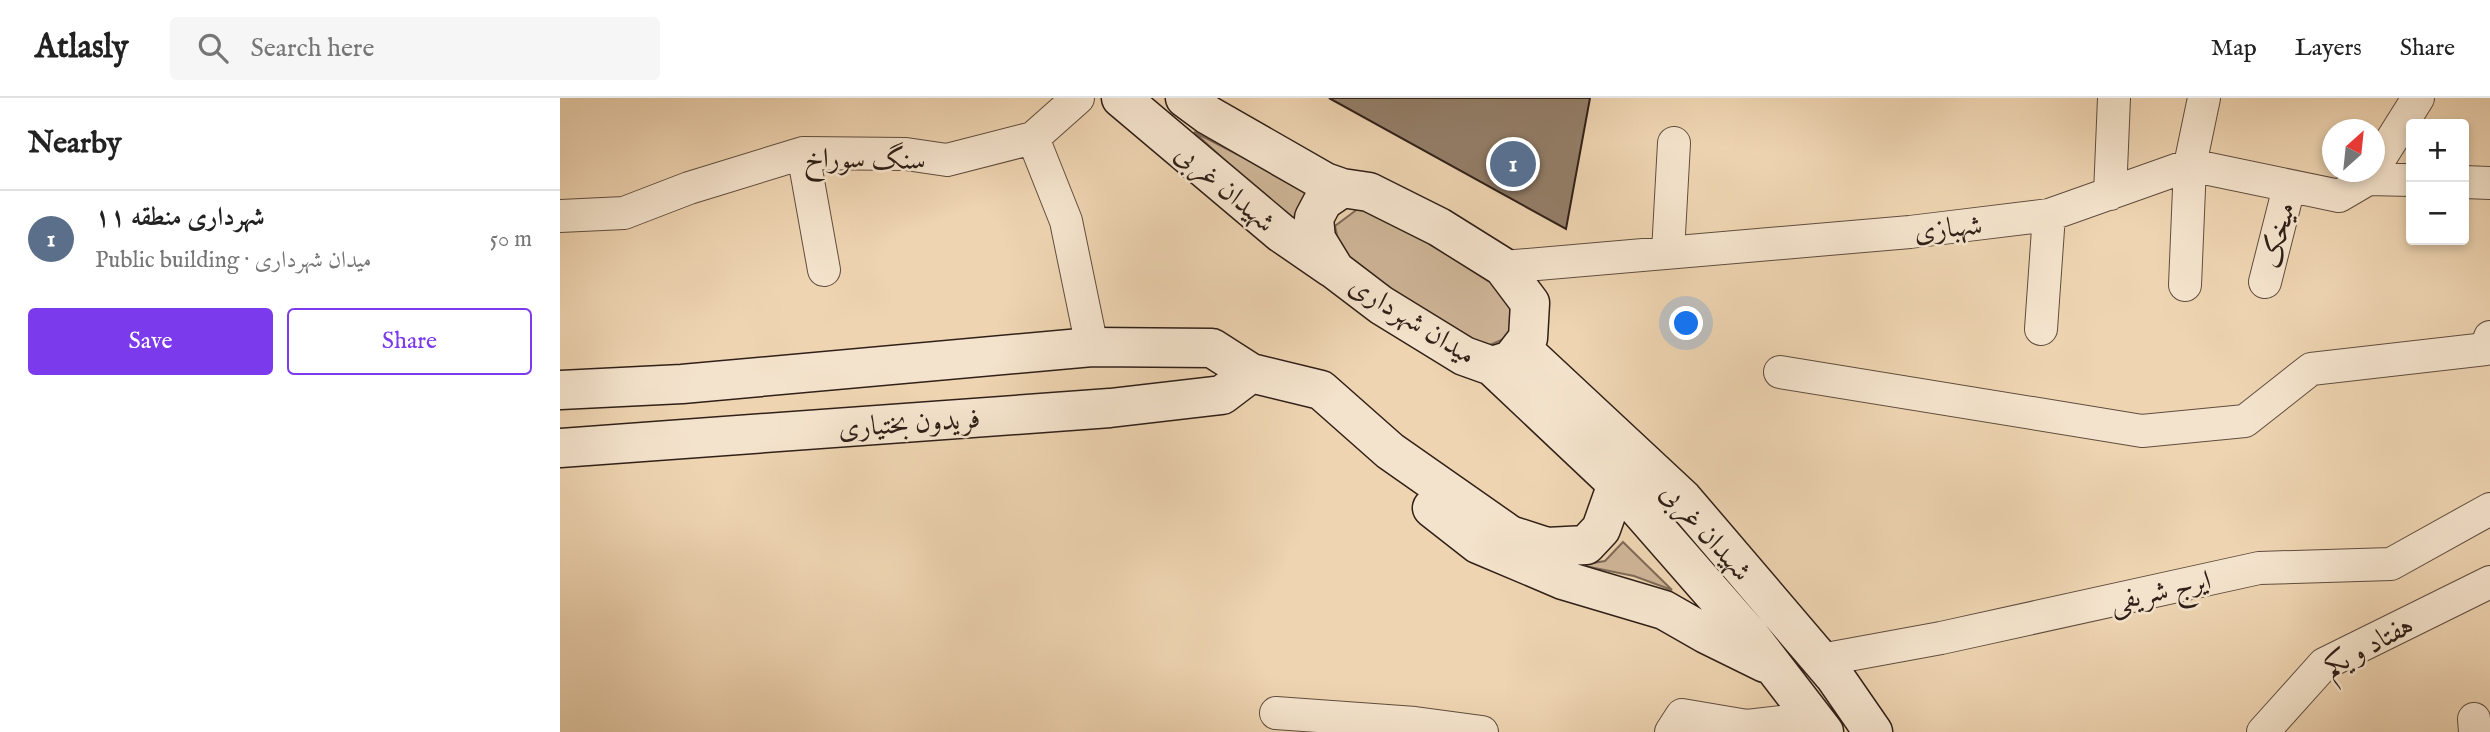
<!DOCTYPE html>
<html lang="en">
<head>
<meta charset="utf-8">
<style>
	:root { --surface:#fff; --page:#f6f6f6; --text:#222; --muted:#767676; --line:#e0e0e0; --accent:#7c3aed }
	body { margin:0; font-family:"IM FELL English",Amiri,serif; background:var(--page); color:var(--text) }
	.controls { position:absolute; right:21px; top:21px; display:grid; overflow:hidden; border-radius:7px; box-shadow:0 4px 10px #0003 }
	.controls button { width:63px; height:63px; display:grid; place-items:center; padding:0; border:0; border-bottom:2px solid var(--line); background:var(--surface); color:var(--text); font:35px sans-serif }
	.compass { position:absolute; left:1762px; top:21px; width:63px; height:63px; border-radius:50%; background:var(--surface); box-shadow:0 4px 10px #0003; rotate:27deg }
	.you { position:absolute; left:1127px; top:226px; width:24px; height:24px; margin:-18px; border:5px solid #fff; border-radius:50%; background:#1a73e8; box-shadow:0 0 0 10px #1a73e833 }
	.badge { display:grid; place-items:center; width:46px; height:46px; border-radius:50%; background:var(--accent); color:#fff; font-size:23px; font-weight:700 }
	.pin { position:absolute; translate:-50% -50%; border:4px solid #fff; box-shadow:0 2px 7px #0006 }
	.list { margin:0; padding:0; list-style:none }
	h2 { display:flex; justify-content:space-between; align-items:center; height:91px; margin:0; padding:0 28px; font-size:30px }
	h2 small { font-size:23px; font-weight:400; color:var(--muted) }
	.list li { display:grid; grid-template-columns:46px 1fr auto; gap:21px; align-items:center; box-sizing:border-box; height:98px; padding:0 28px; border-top:2px solid var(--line) }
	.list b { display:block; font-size:26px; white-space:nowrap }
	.list p { margin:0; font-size:23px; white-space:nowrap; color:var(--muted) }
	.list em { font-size:23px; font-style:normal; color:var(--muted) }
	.actions { display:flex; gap:14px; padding:21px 28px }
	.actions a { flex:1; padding:16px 0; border:2px solid var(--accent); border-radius:7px; text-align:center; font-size:24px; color:var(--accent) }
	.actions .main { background:var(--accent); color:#fff }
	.icon { flex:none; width:38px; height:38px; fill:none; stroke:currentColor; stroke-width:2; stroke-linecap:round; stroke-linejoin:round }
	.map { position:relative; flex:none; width:1930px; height:634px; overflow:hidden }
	header { display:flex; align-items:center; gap:42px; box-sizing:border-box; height:98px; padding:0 35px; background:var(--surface); border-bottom:2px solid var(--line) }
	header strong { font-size:33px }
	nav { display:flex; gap:38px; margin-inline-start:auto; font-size:24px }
	.search { width:490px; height:63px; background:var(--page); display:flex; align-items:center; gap:18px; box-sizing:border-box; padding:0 24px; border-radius:7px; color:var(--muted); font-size:26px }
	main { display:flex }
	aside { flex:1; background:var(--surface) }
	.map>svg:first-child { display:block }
	.green { fill:#ceb597; stroke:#7f6a58; stroke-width:2 }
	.building { fill:#937e68; stroke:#302018; stroke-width:2 }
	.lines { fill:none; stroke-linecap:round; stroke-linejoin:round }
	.street-casing { stroke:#604d3e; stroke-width:34 }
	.secondary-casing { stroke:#302018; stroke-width:41 }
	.street { stroke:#f4e3cc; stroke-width:32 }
	.secondary { stroke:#f4e3cc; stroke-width:38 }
	.labels { text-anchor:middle; stroke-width:5; stroke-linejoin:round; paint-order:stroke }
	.street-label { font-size:28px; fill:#302018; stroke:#f4e3cc }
</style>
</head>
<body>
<header>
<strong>Atlasly</strong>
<div class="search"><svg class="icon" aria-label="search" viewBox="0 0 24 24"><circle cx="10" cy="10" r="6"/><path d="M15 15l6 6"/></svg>Search here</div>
<nav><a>Map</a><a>Layers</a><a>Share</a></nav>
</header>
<main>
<aside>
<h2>Nearby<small></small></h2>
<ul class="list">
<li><span class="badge" style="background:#5c6f8a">1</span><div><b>شهرداری منطقه ۱۱</b><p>Public building · میدان شهرداری</p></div><em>50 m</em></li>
</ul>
<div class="actions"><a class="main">Save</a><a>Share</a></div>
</aside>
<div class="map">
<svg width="1930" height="634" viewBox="0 0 1930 634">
	<rect width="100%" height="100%" fill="#eed4b1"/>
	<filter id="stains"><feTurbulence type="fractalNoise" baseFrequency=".00286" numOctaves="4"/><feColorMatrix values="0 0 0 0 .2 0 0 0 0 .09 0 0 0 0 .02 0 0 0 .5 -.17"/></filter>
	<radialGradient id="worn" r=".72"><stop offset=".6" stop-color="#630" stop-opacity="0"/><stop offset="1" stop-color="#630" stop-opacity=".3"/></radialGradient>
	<path class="green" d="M634,34L747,92L733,125Z
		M799,110L821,115L941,188L954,215L951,238L925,249L796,173L780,151L775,128Z
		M1063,444L1112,492L1074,478L1020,467L1045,463Z"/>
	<path class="building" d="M769,0H1030L1006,131Z"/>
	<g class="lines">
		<g class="street-casing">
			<path id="street" d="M473,40L506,123L532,249
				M243,55L264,172
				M1814,70L1858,0
				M1808,81L1851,82
				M1904,84L1930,85
				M1550,96L1554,0
				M0,118L64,115L129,90L243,55L346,56L387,62L473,40L518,0
				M1108,154L1114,45
				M943,169L1350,134L1489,117L1630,67L1779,98L1808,81L1812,74
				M1705,184L1729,89
				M1625,187L1630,67L1644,0
				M1481,231L1489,117
				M1220,274L1582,333L1685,323L1751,271L1926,251L1930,239
				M1261,562L1381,540L1699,470L1831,466L1930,411
				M716,615L855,625L922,634
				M1914,621L1915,634
				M1111,634L1122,617L1187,628L1253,620
				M1703,634L1764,566L1930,484"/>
		</g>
		<g class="secondary-casing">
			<path id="secondary" d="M561,0L721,135L772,170
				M625,0L648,17L765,84L782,90
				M782,90L809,94L879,129L943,169L970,205L968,240L951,262L932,268L904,258L821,207L775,172L756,141L754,120L763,103Z
				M961,250L1123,401L1275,579L1313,634
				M932,268L1057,386L1191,539L1264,634
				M0,292L122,286L532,249L652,250L691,275L761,292L830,353L950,437L987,449L1026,447L1041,431L1057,386
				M0,350L550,310L662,297L691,275
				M872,410L918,446L1003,482L1104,512L1146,536L1205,565"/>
		</g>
		<use href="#street" class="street"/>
		<use href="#secondary" class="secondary"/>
	</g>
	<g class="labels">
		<g class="street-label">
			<text transform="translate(305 60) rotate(1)" y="10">سنگ سوراخ</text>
			<text transform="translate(666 89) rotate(40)" y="10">شهیدان غربی</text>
			<text transform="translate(1388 129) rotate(-6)" y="10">شهبازی</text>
			<text transform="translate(1717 137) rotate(-76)" y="10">میخک</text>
			<text transform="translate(853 221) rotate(32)" y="10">میدان شهرداری</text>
			<text transform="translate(349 324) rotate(-4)" y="10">فریدون بختیاری</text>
			<text transform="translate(1147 433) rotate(48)" y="10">شهیدان غربی</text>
			<text transform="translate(1600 492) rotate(-13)" y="10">ایرج شریفی</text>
			<text transform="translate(1808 547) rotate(-29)" y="10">هفتاد و یکم</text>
		</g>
	</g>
	<rect width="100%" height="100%" filter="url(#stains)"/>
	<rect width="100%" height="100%" fill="url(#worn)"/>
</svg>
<div class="controls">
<button>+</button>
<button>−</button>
</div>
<svg class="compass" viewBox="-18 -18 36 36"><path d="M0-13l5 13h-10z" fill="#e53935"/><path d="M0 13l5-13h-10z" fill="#767676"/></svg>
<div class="you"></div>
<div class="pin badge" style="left:953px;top:66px;background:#5c6f8a">1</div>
</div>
</main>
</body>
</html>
